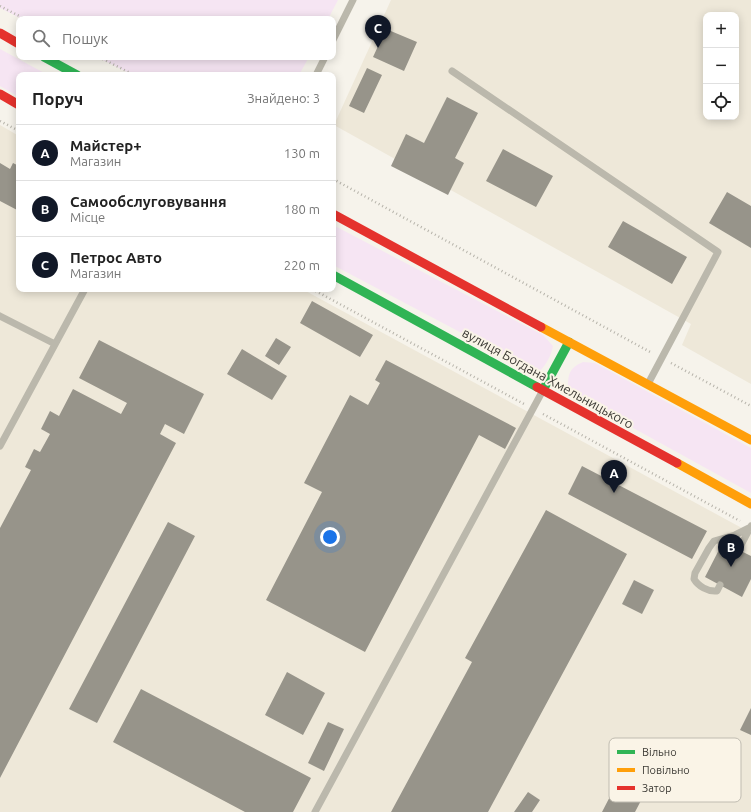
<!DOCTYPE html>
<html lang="uk">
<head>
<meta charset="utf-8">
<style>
	:root { --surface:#fff; --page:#f6f6f6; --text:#222; --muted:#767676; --line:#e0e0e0; --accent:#111827 }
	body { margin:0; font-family:Ubuntu,sans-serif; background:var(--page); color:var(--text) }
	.controls { position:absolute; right:12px; top:12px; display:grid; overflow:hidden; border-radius:8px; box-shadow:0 2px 10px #0003 }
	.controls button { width:36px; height:36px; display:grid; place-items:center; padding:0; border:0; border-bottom:1px solid var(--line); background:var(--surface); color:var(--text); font:20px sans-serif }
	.you { position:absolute; left:330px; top:537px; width:14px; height:14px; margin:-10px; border:3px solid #fff; border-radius:50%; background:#1a73e8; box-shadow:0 0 0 6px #1a73e833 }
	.badge { display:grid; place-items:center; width:26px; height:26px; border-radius:50%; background:var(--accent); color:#fff; font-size:13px; font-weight:700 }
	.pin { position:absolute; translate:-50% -33px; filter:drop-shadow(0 1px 2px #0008) }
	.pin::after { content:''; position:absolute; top:21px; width:14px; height:12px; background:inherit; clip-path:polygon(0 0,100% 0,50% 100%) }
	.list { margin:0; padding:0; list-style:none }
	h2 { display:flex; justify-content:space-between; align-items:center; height:52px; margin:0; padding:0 16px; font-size:17px }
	h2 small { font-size:13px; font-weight:400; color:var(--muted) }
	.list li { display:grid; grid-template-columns:26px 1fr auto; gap:12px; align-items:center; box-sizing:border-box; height:56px; padding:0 16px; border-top:1px solid var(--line) }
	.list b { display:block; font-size:15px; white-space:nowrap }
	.list p { margin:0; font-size:13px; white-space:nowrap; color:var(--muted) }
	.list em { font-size:13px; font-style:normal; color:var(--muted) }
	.icon { flex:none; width:22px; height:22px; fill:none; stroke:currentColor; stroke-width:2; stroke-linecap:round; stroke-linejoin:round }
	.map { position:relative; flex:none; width:751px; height:812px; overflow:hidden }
	.search { position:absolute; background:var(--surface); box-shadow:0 2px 10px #0003; left:16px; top:16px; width:320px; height:44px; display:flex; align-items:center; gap:10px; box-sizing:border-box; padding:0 14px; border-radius:8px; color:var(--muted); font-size:15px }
	.panel { position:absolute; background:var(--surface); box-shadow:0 2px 10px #0003; left:16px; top:72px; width:320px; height:220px; border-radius:8px }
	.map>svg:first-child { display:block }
	.built { fill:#eee8d9; fill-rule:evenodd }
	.green { fill:#f6e5f3 }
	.building { fill:#97948a }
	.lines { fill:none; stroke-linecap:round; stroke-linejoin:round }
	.path { stroke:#b6b3aa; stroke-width:2.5; stroke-dasharray:1 3; stroke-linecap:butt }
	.lane { stroke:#bbb8ac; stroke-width:7 }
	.fast { stroke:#30b455; stroke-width:9 }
	.slow { stroke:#ff9f0a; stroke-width:9 }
	.jam { stroke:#e5322d; stroke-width:9 }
	.labels { text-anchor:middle; stroke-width:4; stroke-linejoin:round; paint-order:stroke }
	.street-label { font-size:13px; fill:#3a3833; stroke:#faf4e7 }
	.key { fill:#faf4e7; stroke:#c0bcb1; stroke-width:1 }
	.key-label { font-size:11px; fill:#3a3833 }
</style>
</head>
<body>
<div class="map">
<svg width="751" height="812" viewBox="0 0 751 812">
	<rect width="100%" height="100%" fill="#f6f3eb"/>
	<path class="built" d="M391,0H751V384L682,345L691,324L334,125ZM706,15H736V117H706Z
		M0,125L19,136V289H302L751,533V812H0Z"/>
	<path class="green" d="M0,0H338L328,19H22L0,8Z
		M0,49L48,75H19V97L0,86Z
		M97,57H309L299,75H133Z
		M333,225L543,335L553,346C551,356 547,363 540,371L528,368L333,265Z
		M583,362L595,363L751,448V493L577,397L568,389C568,374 569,368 583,362Z"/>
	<path class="building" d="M386,29L417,42L404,71L373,57Z
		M367,68L382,75L364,113L349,106Z
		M447,97L478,113L455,158L464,163L448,195L391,166L406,134L424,143Z
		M503,149L553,176L536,207L486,181Z
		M0,163L10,169L13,163L19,166V211L0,201Z
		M727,192L751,206V248L709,223Z
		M623,221L687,257L672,284L608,247Z
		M312,301L373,335L360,357L300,323Z
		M276,338L291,347L279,365L265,356Z
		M99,340L204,394L184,434L165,424L160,434L176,443L0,778V528L31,470L25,467L34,449L40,452L50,434L41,429L50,411L59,416L73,389L121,414L127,403L79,378Z
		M242,349L287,376L272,400L227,374Z
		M386,360L516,428L505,449L479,435L365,652L266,600L322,492L304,483L350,395L368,405L380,383L375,380Z
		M582,466L707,531L692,559L568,494Z
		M546,510L627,554L488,812H391L472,662L465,658Z
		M168,522L195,536L97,723L69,709Z
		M723,542L751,556V579L742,597L705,577Z
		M634,580L654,590L642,614L622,604Z
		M287,672L325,693L303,735L265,715Z
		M141,689L311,778L293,812H245L113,742Z
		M751,708V735L740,730Z
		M328,722L344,729L324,771L308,763Z
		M630,758L656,772L635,812H602Z
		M528,792L540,800L532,812H514Z"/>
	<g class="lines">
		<path class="path" d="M0,6L25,19
			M99,57L134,75
			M0,121L19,131
			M333,179L652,353
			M312,289L524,404
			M671,363L751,406
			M543,414L740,521"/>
		<path class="lane" d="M333,40L353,0
			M452,71L718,252L649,382
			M316,75L325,57
			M0,316L55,344
			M0,446L85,289
			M739,549L751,526
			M720,585L717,591C708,592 698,586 694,579L695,573L709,548L714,541L735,535L751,527
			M315,812L542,392"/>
		<path class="fast" d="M44,57L77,75
			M333,275L537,387
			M543,390L569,342"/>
		<path class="slow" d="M541,327L751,440
			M677,463L751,504"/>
		<path class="jam" d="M0,33L19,44
			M0,94L19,105
			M333,214L541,327
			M537,387L677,463"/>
	</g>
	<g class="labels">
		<g class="street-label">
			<text transform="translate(548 378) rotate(29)" y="5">вулиця Богдана Хмельницького</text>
		</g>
	</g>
	<rect x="609" y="738" width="132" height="64" rx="6" class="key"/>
	<rect x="617" y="750" width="18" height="4" fill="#30b455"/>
	<rect x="617" y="768" width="18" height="4" fill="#ff9f0a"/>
	<rect x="617" y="786" width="18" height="4" fill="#e5322d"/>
	<g class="key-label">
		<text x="642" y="756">Вільно</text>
		<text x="642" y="774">Повільно</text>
		<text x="642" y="792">Затор</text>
	</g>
</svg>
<div class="controls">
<button>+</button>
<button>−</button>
<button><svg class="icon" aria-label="locate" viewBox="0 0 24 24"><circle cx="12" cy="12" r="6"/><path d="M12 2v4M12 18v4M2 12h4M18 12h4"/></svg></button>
</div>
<div class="you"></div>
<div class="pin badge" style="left:614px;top:493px">A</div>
<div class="pin badge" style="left:731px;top:567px">B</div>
<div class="pin badge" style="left:378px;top:48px">C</div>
<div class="search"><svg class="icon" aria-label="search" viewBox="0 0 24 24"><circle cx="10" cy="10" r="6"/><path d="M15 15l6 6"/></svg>Пошук</div>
<section class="panel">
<h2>Поруч<small>Знайдено: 3</small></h2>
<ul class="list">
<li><span class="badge">A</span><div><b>Майстер+</b><p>Магазин</p></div><em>130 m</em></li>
<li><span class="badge">B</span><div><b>Самообслуговування</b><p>Місце</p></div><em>180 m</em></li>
<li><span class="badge">C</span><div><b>Петрос Авто</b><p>Магазин</p></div><em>220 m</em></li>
</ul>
</section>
</div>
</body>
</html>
